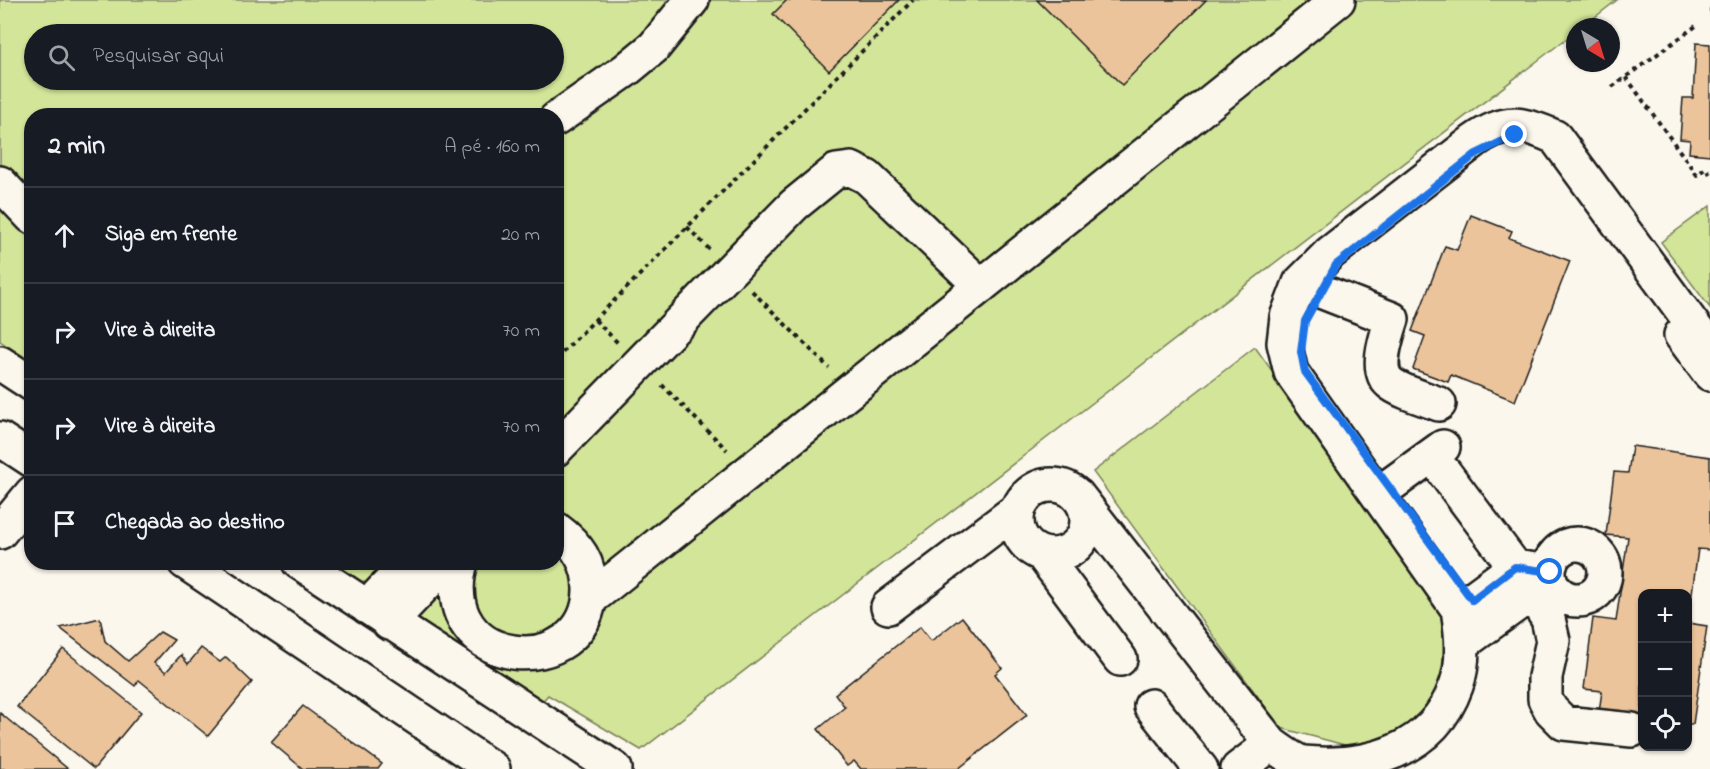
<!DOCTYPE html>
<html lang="pt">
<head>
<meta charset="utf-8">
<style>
	:root { --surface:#171b24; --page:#20242c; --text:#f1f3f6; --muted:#9ea1a6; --line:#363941 }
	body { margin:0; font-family:"Indie Flower",sans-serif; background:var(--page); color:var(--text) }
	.controls { position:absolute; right:18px; bottom:18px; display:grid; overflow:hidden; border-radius:12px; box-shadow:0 2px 4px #0004 }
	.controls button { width:54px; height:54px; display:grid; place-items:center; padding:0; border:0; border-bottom:2px solid var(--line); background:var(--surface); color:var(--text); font:30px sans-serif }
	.compass { position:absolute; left:1566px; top:18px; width:54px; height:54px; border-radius:50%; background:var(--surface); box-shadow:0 2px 4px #0004; rotate:142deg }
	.stop { position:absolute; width:18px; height:18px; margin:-14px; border:4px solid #1a73e8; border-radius:50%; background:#fff }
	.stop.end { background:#1a73e8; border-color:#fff; box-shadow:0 2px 6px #0008 }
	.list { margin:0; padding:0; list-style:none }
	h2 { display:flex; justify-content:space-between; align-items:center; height:78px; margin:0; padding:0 24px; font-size:26px }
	h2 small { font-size:20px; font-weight:400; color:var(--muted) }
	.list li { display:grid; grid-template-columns:39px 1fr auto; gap:18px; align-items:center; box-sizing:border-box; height:96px; padding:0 24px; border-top:2px solid var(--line) }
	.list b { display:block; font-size:22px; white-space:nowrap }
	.list em { font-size:20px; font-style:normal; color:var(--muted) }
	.icon { flex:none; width:33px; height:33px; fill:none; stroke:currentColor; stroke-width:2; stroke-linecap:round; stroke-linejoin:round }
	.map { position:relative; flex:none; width:1710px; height:769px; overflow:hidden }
	.search { position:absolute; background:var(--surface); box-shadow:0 2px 4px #0004; left:24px; top:24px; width:540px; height:66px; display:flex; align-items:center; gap:15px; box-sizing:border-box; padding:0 21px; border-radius:33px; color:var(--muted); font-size:22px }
	.panel { position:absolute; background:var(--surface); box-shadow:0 2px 4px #0004; left:24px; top:108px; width:540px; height:462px; border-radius:24px }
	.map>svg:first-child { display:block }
	.green { fill:#d3e599; stroke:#78805a; stroke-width:1.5; fill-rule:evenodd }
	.building { fill:#ebc49b; stroke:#1c1c1c; stroke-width:1.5 }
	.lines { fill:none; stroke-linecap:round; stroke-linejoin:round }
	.minor-casing { stroke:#1c1c1c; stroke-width:38 }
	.path { stroke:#1c1c1c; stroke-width:4; stroke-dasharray:4.5 4.5; stroke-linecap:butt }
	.minor { stroke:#fbf7ec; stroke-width:33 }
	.route { stroke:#1a73e8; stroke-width:8 }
</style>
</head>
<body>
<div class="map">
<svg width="1710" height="769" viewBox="0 0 1710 769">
	<rect width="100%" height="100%" fill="#fbf7ec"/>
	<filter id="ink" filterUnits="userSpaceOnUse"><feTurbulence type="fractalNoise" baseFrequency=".0167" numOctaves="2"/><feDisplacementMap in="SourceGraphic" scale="12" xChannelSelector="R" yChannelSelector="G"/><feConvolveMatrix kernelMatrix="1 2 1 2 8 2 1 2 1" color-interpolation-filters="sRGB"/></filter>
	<g filter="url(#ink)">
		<path class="green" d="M0,0H1617L1582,27H1575V32L641,750L548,695L539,705L331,576L338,565L334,563L556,562V116H32L31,362L0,341ZM34,34H554V80H34Z
			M1710,206V308L1661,242Z
			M1255,347L1443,611V684L1407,736L1371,752L1281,728L1093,472Z"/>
		<path class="building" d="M787,0H899L829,71L773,14Z
			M1037,0H1206L1122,85Z
			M1696,43L1710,44V155L1689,153L1690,140L1680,139L1683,98H1693Z
			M1471,215L1512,231L1509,238L1570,261L1515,401L1451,375L1448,382L1413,369L1425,336L1412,331L1445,246L1457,250Z
			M1632,446L1710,457V550L1698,549L1688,623L1707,626L1693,724H1688V594H1642V718L1599,712L1602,691L1584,689L1593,618L1616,621L1628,537L1606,535L1614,472L1628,473Z
			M962,617L1002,668L995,674L1027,715L958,769H861L854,761L847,766L818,729L845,707L835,694L920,627L931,641Z
			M100,618L105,641L128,661L160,632L174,640L154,663L166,672L181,655L188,664L201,648L220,662L226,657L252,682L208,736L139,680L135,686L60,628Z
			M63,649L141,712L94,769L17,707Z
			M303,706L382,764L378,769H303L271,742Z
			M0,713L68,769H0Z"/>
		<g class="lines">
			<g class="minor-casing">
				<path id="minor" d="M556,119L626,70L654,47L692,0
					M0,183L32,217
					M1300,283L1392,319C1387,335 1374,370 1390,383C1399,391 1426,399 1439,404
					M1681,335L1710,374
					M0,363L32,384
					M0,439L32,460
					M556,449L794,205L836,171L851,169L867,177L981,286
					M1444,472L1515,567L1548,619L1553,641L1545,677V699L1551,710L1564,723L1632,730
					M1017 520a35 35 0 1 1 70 0a35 35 0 1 1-70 0Z
					M1378,494L1443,447
					M1077,495L1271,744C1280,750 1292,760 1303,763C1368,769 1433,751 1456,686C1465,662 1462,634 1458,609L1291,372L1284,343L1287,317L1300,283L1330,253L1474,141C1504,119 1522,122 1555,137L1710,348
					M0,532L32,493
					M1549 572a28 28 0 1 1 56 0a28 28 0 1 1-56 0Z
					M1042,554L1120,659
					M185,562L493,769
					M299,562L615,769
					M461,562C431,672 589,683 590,590C590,563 578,545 556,529
					M590,599L1338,0
					M367,607L410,562
					M888,607L1018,509
					M1458,609L1515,567L1536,570
					M389,623L447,562
					M1463,643L1531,594L1551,585
					M1151,706L1201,769
					M1238,769L1271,744"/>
			</g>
			<path class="path" d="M1709,10H1710
				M1626,77L1697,175L1706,168L1710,174
				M1612,87L1696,26
				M687,227L710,250
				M752,291L829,368
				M595,320L618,343
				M556,359L913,0
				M662,385L727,450"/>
			<use href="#minor" class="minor"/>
		</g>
	</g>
	<g class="lines" filter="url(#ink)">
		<path class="route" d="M1515,135L1476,154L1336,265L1305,321L1301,352L1305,372L1472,600L1515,567L1550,572"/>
	</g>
</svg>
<div class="controls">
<button>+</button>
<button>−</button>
<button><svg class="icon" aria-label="locate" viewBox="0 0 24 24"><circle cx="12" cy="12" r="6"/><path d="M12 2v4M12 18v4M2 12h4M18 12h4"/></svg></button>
</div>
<svg class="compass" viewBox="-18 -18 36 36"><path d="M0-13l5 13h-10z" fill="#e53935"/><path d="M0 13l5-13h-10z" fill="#9ea1a6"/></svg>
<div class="stop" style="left:1550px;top:572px"></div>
<div class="stop end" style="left:1515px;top:135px"></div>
<div class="search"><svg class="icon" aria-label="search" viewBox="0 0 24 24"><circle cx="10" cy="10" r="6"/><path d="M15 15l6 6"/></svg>Pesquisar aqui</div>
<section class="panel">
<h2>2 min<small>A pé · 160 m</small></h2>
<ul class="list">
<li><svg class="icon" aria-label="ahead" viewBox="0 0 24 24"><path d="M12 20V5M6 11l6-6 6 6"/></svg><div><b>Siga em frente</b></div><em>20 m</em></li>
<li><svg class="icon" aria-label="right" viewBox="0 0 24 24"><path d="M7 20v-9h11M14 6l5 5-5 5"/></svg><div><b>Vire à direita</b></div><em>70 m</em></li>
<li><svg class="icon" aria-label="right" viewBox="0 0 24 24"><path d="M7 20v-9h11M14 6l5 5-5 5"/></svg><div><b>Vire à direita</b></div><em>70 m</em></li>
<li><svg class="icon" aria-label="arrive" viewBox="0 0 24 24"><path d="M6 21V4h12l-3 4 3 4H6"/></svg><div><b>Chegada ao destino</b></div></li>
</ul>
</section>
</div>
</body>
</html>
